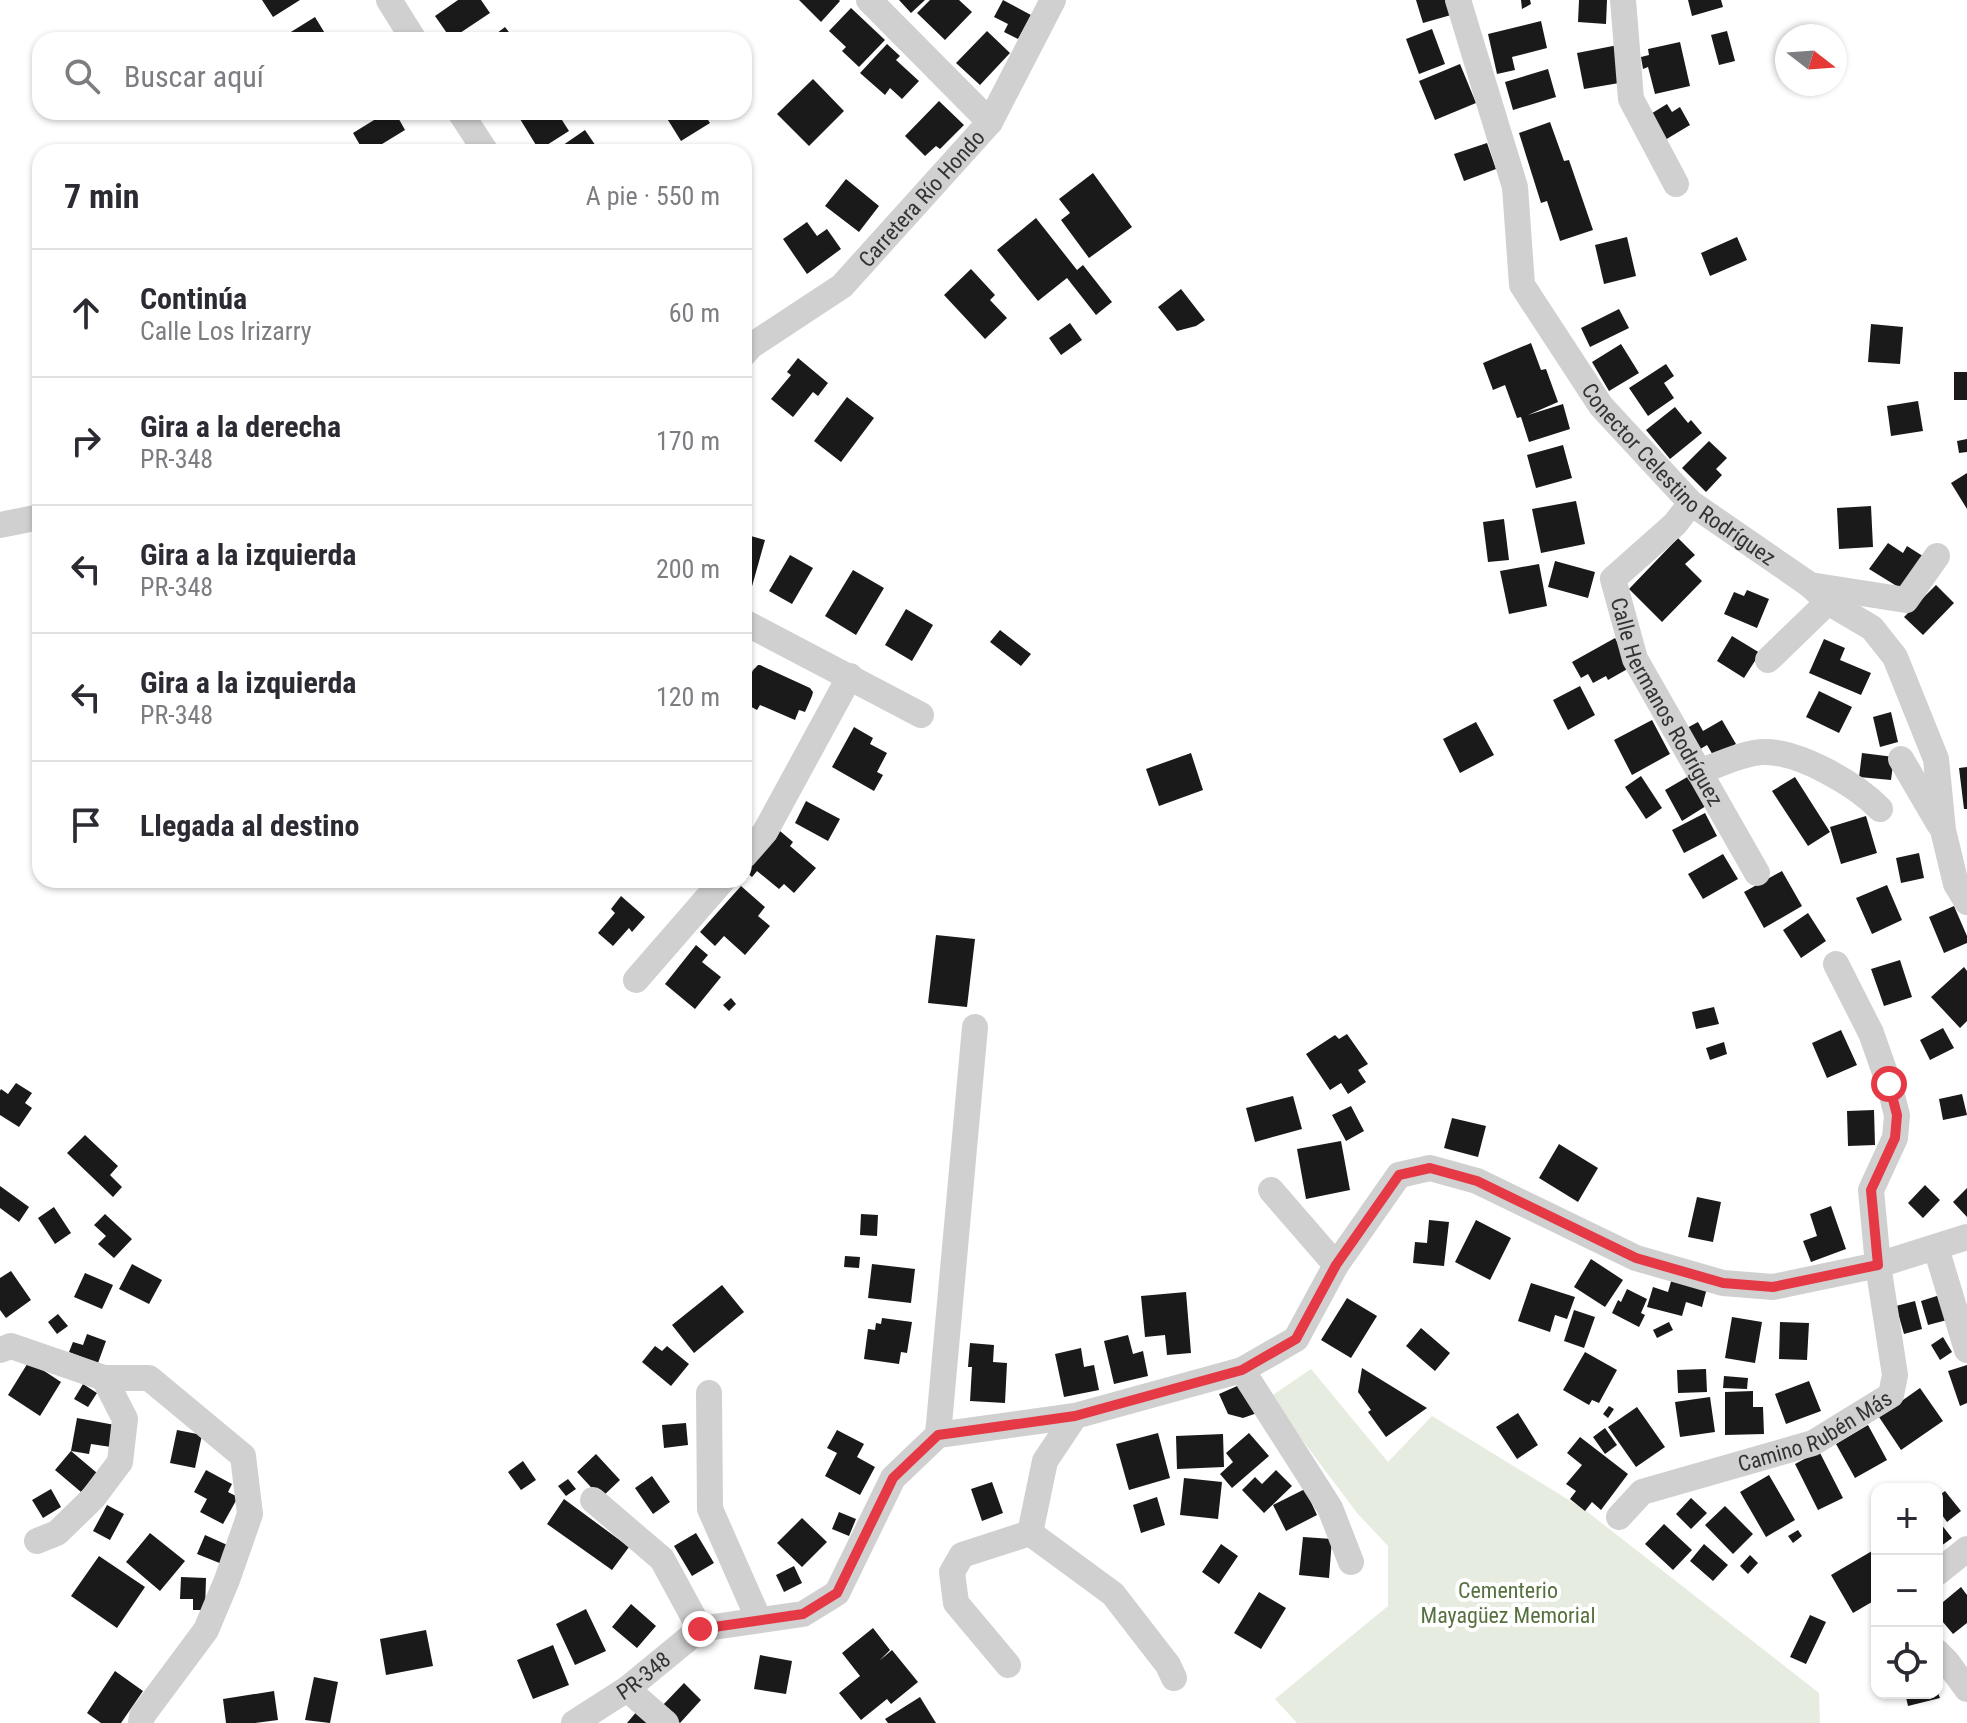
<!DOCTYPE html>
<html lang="es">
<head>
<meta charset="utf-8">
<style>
	:root { --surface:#fff; --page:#f2f2f3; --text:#2b2b33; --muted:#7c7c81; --line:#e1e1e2 }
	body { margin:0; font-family:"Roboto Condensed",sans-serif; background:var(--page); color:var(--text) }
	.controls { position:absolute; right:24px; bottom:24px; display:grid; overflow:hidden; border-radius:16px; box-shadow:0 2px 6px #0004 }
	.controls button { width:72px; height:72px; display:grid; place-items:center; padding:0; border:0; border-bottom:2px solid var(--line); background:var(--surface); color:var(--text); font:40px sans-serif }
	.compass { position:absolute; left:1775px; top:24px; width:72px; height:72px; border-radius:50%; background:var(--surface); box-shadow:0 2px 6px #0004; rotate:107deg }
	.stop { position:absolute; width:24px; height:24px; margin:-18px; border:6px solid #e63946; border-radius:50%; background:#fff }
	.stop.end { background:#e63946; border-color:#fff; box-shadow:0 2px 8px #0008 }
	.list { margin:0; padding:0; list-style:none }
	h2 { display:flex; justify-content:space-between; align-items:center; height:104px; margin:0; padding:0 32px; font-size:34px }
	h2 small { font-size:26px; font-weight:400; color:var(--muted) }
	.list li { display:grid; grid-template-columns:52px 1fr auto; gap:24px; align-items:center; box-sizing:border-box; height:128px; padding:0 32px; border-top:2px solid var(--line) }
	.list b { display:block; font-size:30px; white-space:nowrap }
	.list p { margin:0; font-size:26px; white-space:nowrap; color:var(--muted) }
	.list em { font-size:26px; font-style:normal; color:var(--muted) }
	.icon { flex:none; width:44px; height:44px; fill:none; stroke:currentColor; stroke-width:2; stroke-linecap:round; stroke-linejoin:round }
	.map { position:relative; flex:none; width:1967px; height:1723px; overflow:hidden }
	.search { position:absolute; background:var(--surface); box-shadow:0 2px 6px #0004; left:32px; top:32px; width:720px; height:88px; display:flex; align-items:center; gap:20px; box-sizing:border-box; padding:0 28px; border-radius:24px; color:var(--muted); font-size:30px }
	.panel { position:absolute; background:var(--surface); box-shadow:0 2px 6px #0004; left:32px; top:144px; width:720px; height:744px; border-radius:24px }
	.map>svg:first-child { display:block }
	.green { fill:#e6ecdf }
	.building { fill:#1a1a1a }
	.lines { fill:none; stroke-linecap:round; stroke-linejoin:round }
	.minor { stroke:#d0d0d0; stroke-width:26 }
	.route { stroke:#e63946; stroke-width:10 }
	.labels { text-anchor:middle; stroke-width:8; stroke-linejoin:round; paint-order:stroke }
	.street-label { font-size:22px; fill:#333; stroke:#fff }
	.park-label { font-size:22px; fill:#56703f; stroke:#fff }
</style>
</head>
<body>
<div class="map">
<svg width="1967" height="1723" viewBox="0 0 1967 1723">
	<rect width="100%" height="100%" fill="#fff"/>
	<path class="green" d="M1311,1369L1388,1462L1432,1416L1585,1510L1819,1693L1820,1723H1297L1275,1699L1388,1606V1546L1357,1513L1270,1397Z"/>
	<path class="building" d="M262,0H300L273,17Z
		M458,0H481L490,13L451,39L435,16Z
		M799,0H839L840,1L821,22Z
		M899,0H925L911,13Z
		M930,0H959L972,12L945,40L917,13Z
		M1003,0L1031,15L1018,39L1004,32L1008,24L994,17Z
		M1416,0H1447L1451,15L1423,23Z
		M1521,0H1530L1531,4L1522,9Z
		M1579,0H1607L1606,24L1578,22Z
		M1688,0H1721L1723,7L1692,16Z
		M851,8L885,40L859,67L842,51L846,47L829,31Z
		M315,17L329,40H278Z
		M1541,21L1547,48L1512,57L1515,70L1497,74L1488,34Z
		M505,27L515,40H488Z
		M1432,29L1445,64L1419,74L1406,39Z
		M987,31L1010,53L980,85L956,63Z
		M1727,31L1735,61L1719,65L1711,35Z
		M1680,42L1690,86L1655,94L1648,67L1643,69L1641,57L1649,55L1648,49Z
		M887,44L900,56L896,60L919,81L902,99L890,88L885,95L860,73Z
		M1618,45L1625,82L1584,89L1577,53Z
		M1460,64L1476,103L1435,120L1419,81Z
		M1548,69L1556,97L1513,110L1505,82Z
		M813,79L844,111L809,146L777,114Z
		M939,101L964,125L940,149L936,146L925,156L905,136Z
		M1667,104L1672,112L1680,107L1690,125L1665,140L1649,115Z
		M387,112H395L405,130L369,152H364L353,133Z
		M531,112H570L571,114L562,120L569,131L539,150L520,119Z
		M663,112H703L710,123L681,141Z
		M1550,122L1564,161L1569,160L1593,230L1560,241L1547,201L1541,203L1519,133Z
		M585,130L600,152H553Z
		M1487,143L1496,169L1464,181L1454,154Z
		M1093,173L1132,227L1089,258L1061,220L1070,213L1059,199Z
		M846,179L879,206L859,232L825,206Z
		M1036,218L1077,270L1083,265L1112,302L1096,315L1067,278L1038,301L997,250Z
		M807,222L817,236L827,229L841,249L807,274L783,239Z
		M1627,237L1636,276L1604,284L1595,245Z
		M1737,237L1747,260L1710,276L1701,253Z
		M971,269L995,295L990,300L1007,318L985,339L944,295Z
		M1181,289L1205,320L1196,326L1177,331L1158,307Z
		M1619,309L1629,328L1590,347L1581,328Z
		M1070,323L1082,340L1061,355L1049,338Z
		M1871,324L1903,327L1900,364L1868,362Z
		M1531,343L1541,370L1546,369L1558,402L1528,415L1563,404L1570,429L1529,442L1521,417L1517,418L1505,385L1493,390L1483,363Z
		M1621,344L1639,373L1609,391L1592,362Z
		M798,358L828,383L818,396L813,392L793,417L771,399L791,375L787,372Z
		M1666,364L1674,376L1664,383L1674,398L1648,416L1629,388Z
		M1954,372H1967V400H1954Z
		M847,397L874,418L841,462L814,441Z
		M1918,401L1923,431L1891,436L1887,406Z
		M1675,407L1688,423L1691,420L1702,433L1670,459L1646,430Z
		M1967,439V452L1959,453L1957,441Z
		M1709,441L1727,458L1716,469L1722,475L1706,492L1682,468Z
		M1563,445L1572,478L1536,488L1527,455Z
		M1967,473V509L1951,483Z
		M1576,501L1585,544L1541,553L1532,509Z
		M1871,506L1873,547L1839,549L1837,508Z
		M1504,519L1509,560L1488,562L1483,522Z
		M744,534L765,540L749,597L744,596Z
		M1678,538L1695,555L1685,564L1702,581L1662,622L1629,589Z
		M1888,543L1903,553L1907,546L1929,560L1908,593L1869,569Z
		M790,555L813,568L792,604L769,591Z
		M1555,561L1595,572L1588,598L1548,587Z
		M1539,564L1547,606L1509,614L1500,571Z
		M853,570L884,588L856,635L825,616Z
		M1936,585L1954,603L1923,635L1904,617Z
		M1747,590L1769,599L1757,628L1724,614L1734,592L1744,596Z
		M906,609L933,625L912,661L885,645Z
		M1000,630L1031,654L1021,666L990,642Z
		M1732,636L1760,653L1744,678L1717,661Z
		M1615,638L1631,667L1608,680L1606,676L1593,683L1588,674L1581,678L1572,662Z
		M1824,639L1845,648L1840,660L1871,673L1861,695L1809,673Z
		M758,665H760L810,688L813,692L812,696L805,712L799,710L795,720L760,705L757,710L744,703V690L753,670Z
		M1580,686L1595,715L1568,730L1553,700Z
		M1819,691L1852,707L1839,733L1806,717Z
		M1891,712L1898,742L1880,747L1873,717Z
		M1652,720L1670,754L1632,775L1614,740Z
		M1722,720L1736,744L1714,757L1707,745L1697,751L1685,729L1698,722L1703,731Z
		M1476,722L1494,755L1460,773L1443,739Z
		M854,727L873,738L870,744L887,753L877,772L883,775L874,791L832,767Z
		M1191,753L1203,790L1159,806L1146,769Z
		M1862,753L1894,757L1891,780L1859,777Z
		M1967,767V809H1964L1959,768Z
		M1641,776L1662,808L1646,819L1625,787Z
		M1689,776L1706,806L1682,821L1665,790Z
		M1795,777L1830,832L1808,846L1772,791Z
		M806,801L840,819L828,841L795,823Z
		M1705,813L1717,836L1684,853L1672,830Z
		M1866,816L1877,853L1841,864L1830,827Z
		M780,831L793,842L790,846L816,868L794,893L784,884L779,889L757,871L752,877L746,872Z
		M1919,853L1924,878L1901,883L1896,858Z
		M1723,854L1738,879L1703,899L1688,874Z
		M1782,871L1802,906L1764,928L1744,892Z
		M1887,885L1902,920L1872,934L1856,898Z
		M741,886L765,907L758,916L770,926L745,955L724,936L715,946L700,932Z
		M621,896L645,917L632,932L629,928L613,946L598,933L615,913L611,909Z
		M1954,906L1967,936V943L1944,953L1929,917Z
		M1808,913L1826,941L1801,958L1783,930Z
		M936,935L975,939L967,1007L928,1003Z
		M696,945L708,955L702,962L721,977L695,1009L665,984Z
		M1900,960L1912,997L1884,1006L1871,969Z
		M1964,967L1967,971V1021L1960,1028L1931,997Z
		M731,998L736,1004L729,1011L723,1005Z
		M1714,1007L1719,1024L1696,1029L1692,1012Z
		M1943,1028L1954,1048L1930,1060L1920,1040Z
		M1841,1030L1857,1065L1827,1078L1812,1043Z
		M1347,1034L1368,1064L1358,1070L1366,1082L1348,1094L1341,1083L1330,1090L1306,1054L1335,1035L1339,1039Z
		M1724,1042L1727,1054L1710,1060L1706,1048Z
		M16,1083L32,1093L25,1103L32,1108L19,1127L0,1115V1091L1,1089L8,1094Z
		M1962,1094L1967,1115L1943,1120L1939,1099Z
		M1293,1096L1302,1129L1255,1142L1246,1108Z
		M1351,1106L1364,1131L1346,1141L1332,1115Z
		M1874,1110L1875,1145L1848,1146L1847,1111Z
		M1452,1118L1486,1126L1478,1157L1444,1148Z
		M85,1135L118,1166L110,1175L122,1187L113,1197L67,1153Z
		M1341,1141L1350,1190L1306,1199L1297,1149Z
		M1559,1144L1598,1168L1578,1202L1539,1178Z
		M1925,1185L1940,1200L1923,1218L1908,1203Z
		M0,1186L29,1207L19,1222L0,1208Z
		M1967,1188V1217L1953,1202Z
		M1697,1197L1721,1202L1713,1242L1688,1237Z
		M1831,1206L1846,1249L1811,1262L1803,1241L1817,1236L1810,1214Z
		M54,1207L71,1233L55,1244L38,1218Z
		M105,1214L132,1239L114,1258L98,1244L106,1236L94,1225Z
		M861,1214L878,1215L877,1236L860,1235Z
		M1429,1220L1449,1222L1444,1266L1413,1263L1415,1242L1427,1243Z
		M1476,1220L1511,1238L1490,1280L1455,1262Z
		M845,1256L860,1257L859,1268L844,1267Z
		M1591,1259L1623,1280L1605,1307L1574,1287Z
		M132,1264L162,1280L149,1304L119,1289Z
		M872,1264L915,1269L911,1303L868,1298Z
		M11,1271L31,1300L6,1318L0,1310V1278Z
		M85,1273L113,1285L102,1309L74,1297Z
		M1672,1278L1707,1288L1702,1307L1686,1302L1682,1316L1647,1307L1653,1287L1668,1292Z
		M1531,1283L1575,1297L1567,1319L1555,1315L1550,1332L1518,1321Z
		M722,1285L744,1312L694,1353L672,1325Z
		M1627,1289L1647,1299L1641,1313L1645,1315L1639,1327L1612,1313L1618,1300L1621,1302Z
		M1186,1292L1191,1353L1167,1355L1165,1335L1145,1337L1141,1296Z
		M1940,1295L1947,1320L1928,1325L1921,1301Z
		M1347,1298L1377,1316L1351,1358L1321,1340Z
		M1915,1301L1922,1329L1904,1334L1896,1306Z
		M1574,1310L1595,1317L1584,1348L1564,1341Z
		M58,1314L68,1326L57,1334L48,1322Z
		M1732,1317L1762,1322L1755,1363L1725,1358Z
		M882,1318L912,1322L907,1353L901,1352L899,1364L864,1359L868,1329L875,1330L876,1323L881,1324Z
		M1669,1322L1673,1330L1657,1338L1653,1330Z
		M1780,1322L1809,1323L1807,1360L1779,1359Z
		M1421,1328L1450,1353L1435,1371L1406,1346Z
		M87,1334L106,1341L98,1363L69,1352L73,1342L83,1345Z
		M1128,1335L1133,1354L1143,1351L1148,1376L1114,1384L1104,1341Z
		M1943,1337L1952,1352L1940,1360L1931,1345Z
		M970,1343L994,1345L993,1362L1007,1363L1005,1403L970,1401L972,1367H968Z
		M655,1346L662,1351L667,1346L689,1364L671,1386L642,1362Z
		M1081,1348L1084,1367L1094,1365L1099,1390L1064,1397L1055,1354Z
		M1585,1352L1617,1370L1599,1403L1592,1400L1589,1405L1563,1390Z
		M29,1361L61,1382L40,1416L8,1395Z
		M1967,1365V1403L1960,1406L1948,1371Z
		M1362,1368L1427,1408L1386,1437L1368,1412L1371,1410L1358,1392Z
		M1706,1369L1707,1392L1678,1393L1677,1370Z
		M1724,1376L1748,1378L1747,1389L1723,1388Z
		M1809,1381L1821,1411L1786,1424L1775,1394Z
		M1244,1383L1257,1413L1243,1418L1228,1414L1219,1394Z
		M83,1384L97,1393L88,1407L74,1399Z
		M1920,1388L1943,1421L1901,1450L1879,1417Z
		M1753,1391V1407H1763L1764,1434L1725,1435V1392Z
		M1710,1397L1715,1432L1680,1437L1675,1402Z
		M1609,1406L1614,1409L1608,1418L1603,1414Z
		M1637,1407L1665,1447L1636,1467L1608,1427Z
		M1518,1413L1538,1445L1517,1459L1496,1427Z
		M77,1418L115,1425L111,1447L91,1444L89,1454L71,1451Z
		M686,1423L688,1445L664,1448L662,1425Z
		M1868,1425L1887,1460L1855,1478L1836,1444Z
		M1605,1428L1617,1445L1605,1454L1593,1437Z
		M177,1430L202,1435L195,1468L170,1463Z
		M837,1430L864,1444L857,1457L875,1467L860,1495L825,1476L837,1453L827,1448Z
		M1158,1433L1170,1478L1129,1490L1116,1444Z
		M1249,1433L1269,1456L1232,1488L1220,1474L1233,1462L1226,1453Z
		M1223,1434L1224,1467L1177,1469L1176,1436Z
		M1580,1437L1628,1474L1601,1510L1592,1502L1585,1511L1570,1499L1576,1491L1566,1484L1582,1465L1567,1453Z
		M71,1451L97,1473L81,1492L55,1470Z
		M1819,1451L1843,1498L1818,1510L1795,1464Z
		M596,1454L620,1480L601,1498L577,1472Z
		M523,1461L536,1480L521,1490L508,1472Z
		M206,1470L232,1484L228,1492L238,1497L223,1524L200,1512L207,1499L194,1492Z
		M1276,1470L1292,1486L1264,1513L1242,1490L1255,1477L1262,1484Z
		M1769,1475L1795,1520L1766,1537L1740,1492Z
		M652,1476L670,1502L653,1514L635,1488Z
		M1184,1478L1222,1482L1218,1519L1180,1515Z
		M568,1479L576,1489L566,1496L558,1486Z
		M992,1482L1003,1513L982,1521L971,1489Z
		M51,1489L61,1507L43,1518L32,1500Z
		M1305,1489L1317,1515L1286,1531L1273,1505Z
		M1945,1491L1961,1511L1947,1522L1937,1508V1497Z
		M1157,1497L1165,1525L1141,1533L1133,1505Z
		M1691,1498L1707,1513L1691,1529L1676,1514Z
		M564,1499L629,1547L612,1570L547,1524Z
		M107,1505L124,1514L110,1540L93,1531Z
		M1725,1506L1753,1534L1733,1554L1705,1525Z
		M839,1512L856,1519L849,1536L832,1529Z
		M802,1518L827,1542L802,1567L777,1543Z
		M1937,1519L1952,1538L1937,1549Z
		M1664,1524L1692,1550L1673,1570L1645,1544Z
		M1798,1530L1802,1536L1793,1543L1788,1536Z
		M150,1533L185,1561L160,1591L126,1562Z
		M696,1533L714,1563L692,1576L674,1546Z
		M205,1535L234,1548L227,1566L197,1554Z
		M1303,1537L1332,1539L1329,1578L1299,1575Z
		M1221,1544L1238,1556L1219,1584L1202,1572Z
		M1704,1544L1728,1565L1713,1581L1690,1561Z
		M1872,1551L1877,1560V1599L1853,1613L1831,1575Z
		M1750,1555L1758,1563L1748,1574L1740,1566Z
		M99,1556L145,1587L117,1628L71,1596Z
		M794,1566L802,1583L784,1592L776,1575Z
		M181,1577L206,1578L205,1610H193V1599H180Z
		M1961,1587L1967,1595V1623L1953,1634L1937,1615V1607Z
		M1259,1592L1286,1608L1261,1649L1234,1633Z
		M631,1604L656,1626L637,1648L612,1627Z
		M586,1609L606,1651L575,1665L556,1624Z
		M1810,1615L1826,1622L1806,1664L1790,1657Z
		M873,1628L890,1650L879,1661L892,1650L918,1682L891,1704L887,1699L861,1720L839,1693L860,1676L842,1653Z
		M426,1630L433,1666L386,1675L380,1639Z
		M553,1645L569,1685L533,1699L517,1660Z
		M760,1655L792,1661L786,1694L754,1689Z
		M115,1671L143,1691L121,1723H101L87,1713Z
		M314,1677L338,1682L330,1723L305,1720Z
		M684,1683L701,1700L680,1723L662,1706Z
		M274,1691L278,1720L255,1723H226L223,1699Z
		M1905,1693H1938L1940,1698L1908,1706Z
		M920,1697L936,1723H888L885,1719Z
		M638,1710L653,1723H627Z"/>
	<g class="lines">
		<g class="minor">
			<path d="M389,0L414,40"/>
			<path d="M869,0L990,122"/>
			<path id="s1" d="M1458,0L1515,187L1522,285L1601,406L1691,503L1810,585L1828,602L1872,628L1895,657L1936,759L1943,830L1956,884L1967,902"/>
			<path d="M1623,0L1631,99L1676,184"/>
			<path d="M460,112L486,152"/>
			<path id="s2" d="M744,354L751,346L842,286L990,122L1053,0"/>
			<path id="s3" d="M1691,503L1675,524L1613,579L1635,659L1757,873"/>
			<path d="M0,525L40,517"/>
			<path d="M1810,585L1906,600L1937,556"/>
			<path d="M744,622L921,715"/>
			<path d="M1768,660L1828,602"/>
			<path d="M1901,759L1939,824"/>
			<path d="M1699,772C1718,765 1745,752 1765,752C1800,752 1856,784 1880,809"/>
			<path d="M744,856L765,832L850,676"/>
			<path d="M636,980L723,880"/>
			<path d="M1271,1190L1336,1265"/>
			<path d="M1936,1248L1967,1350"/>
			<path d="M0,1350L11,1346L104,1378H149L243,1456L250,1514L227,1580L206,1630L142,1716L141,1723"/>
			<path d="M1242,1370L1330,1508L1351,1562"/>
			<path d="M709,1393L710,1509L759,1620"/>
			<path d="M938,1435L975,1027"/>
			<path d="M593,1500L662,1559L700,1629"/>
			<path id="s4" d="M1619,1517L1642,1492L1813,1443L1891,1395L1895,1375L1878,1265L1871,1190L1895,1138L1897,1115L1889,1084L1871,1033L1836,964"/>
			<path d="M1030,1533L1045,1461L1075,1416"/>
			<path d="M37,1541L57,1533L93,1498L120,1462L125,1419L104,1378"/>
			<path d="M1937,1573L1967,1549"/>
			<path d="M1937,1652L1947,1662L1967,1689"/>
			<path d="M1008,1665L956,1603L952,1572L962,1555L1030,1533L1113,1594L1168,1665L1174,1678"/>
			<path d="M627,1689L666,1723"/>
			<path id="s5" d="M574,1723L627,1689L700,1629L803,1614L837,1593L893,1478L938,1435L1075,1416L1242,1370L1296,1339L1336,1265L1399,1175L1430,1168L1477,1181L1636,1258L1723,1283L1773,1287L1878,1265L1967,1237"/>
		</g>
	</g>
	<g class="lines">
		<path class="route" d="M700,1629L803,1614L837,1593L893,1478L938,1435L1075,1416L1242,1370L1296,1339L1336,1265L1399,1175L1430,1168L1477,1181L1636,1258L1723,1283L1773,1287L1878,1265L1871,1190L1895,1138L1897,1115L1889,1084"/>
	</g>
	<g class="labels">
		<g class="street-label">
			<text dy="8" stroke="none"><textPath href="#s2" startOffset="238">Carretera Río Hondo</textPath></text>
			<text dy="8" stroke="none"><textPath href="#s1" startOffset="542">Conector Celestino Rodríguez</textPath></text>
			<text dy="8" stroke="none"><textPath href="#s3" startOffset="244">Calle Hermanos Rodríguez</textPath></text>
			<text dy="8" stroke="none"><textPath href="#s4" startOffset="218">Camino Rubén Más</textPath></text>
			<text dy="8" stroke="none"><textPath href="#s5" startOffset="84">PR-348</textPath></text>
		</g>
		<g class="park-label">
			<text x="1508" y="1598">Cementerio<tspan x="1508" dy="25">Mayagüez Memorial</tspan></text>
		</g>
	</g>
</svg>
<div class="controls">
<button>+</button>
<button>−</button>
<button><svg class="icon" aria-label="locate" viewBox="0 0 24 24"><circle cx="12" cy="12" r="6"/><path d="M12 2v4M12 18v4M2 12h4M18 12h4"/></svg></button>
</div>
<svg class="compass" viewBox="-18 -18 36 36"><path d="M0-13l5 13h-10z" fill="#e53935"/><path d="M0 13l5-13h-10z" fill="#7c7c81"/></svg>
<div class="stop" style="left:1889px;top:1084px"></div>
<div class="stop end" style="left:700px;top:1629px"></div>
<div class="search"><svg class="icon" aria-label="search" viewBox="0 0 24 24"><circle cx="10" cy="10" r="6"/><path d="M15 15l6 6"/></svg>Buscar aquí</div>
<section class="panel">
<h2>7 min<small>A pie · 550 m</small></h2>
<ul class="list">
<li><svg class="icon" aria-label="ahead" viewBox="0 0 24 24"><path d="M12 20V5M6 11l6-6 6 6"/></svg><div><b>Continúa</b><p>Calle Los Irizarry</p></div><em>60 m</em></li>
<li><svg class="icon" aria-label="right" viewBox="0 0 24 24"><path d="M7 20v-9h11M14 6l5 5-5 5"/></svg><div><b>Gira a la derecha</b><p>PR-348</p></div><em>170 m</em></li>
<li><svg class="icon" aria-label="left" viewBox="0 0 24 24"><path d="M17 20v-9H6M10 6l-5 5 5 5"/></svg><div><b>Gira a la izquierda</b><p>PR-348</p></div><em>200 m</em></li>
<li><svg class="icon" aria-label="left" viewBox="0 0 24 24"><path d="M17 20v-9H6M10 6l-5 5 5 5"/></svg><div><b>Gira a la izquierda</b><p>PR-348</p></div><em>120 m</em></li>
<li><svg class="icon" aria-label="arrive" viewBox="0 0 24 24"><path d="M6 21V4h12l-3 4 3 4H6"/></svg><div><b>Llegada al destino</b></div></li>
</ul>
</section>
</div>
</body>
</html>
